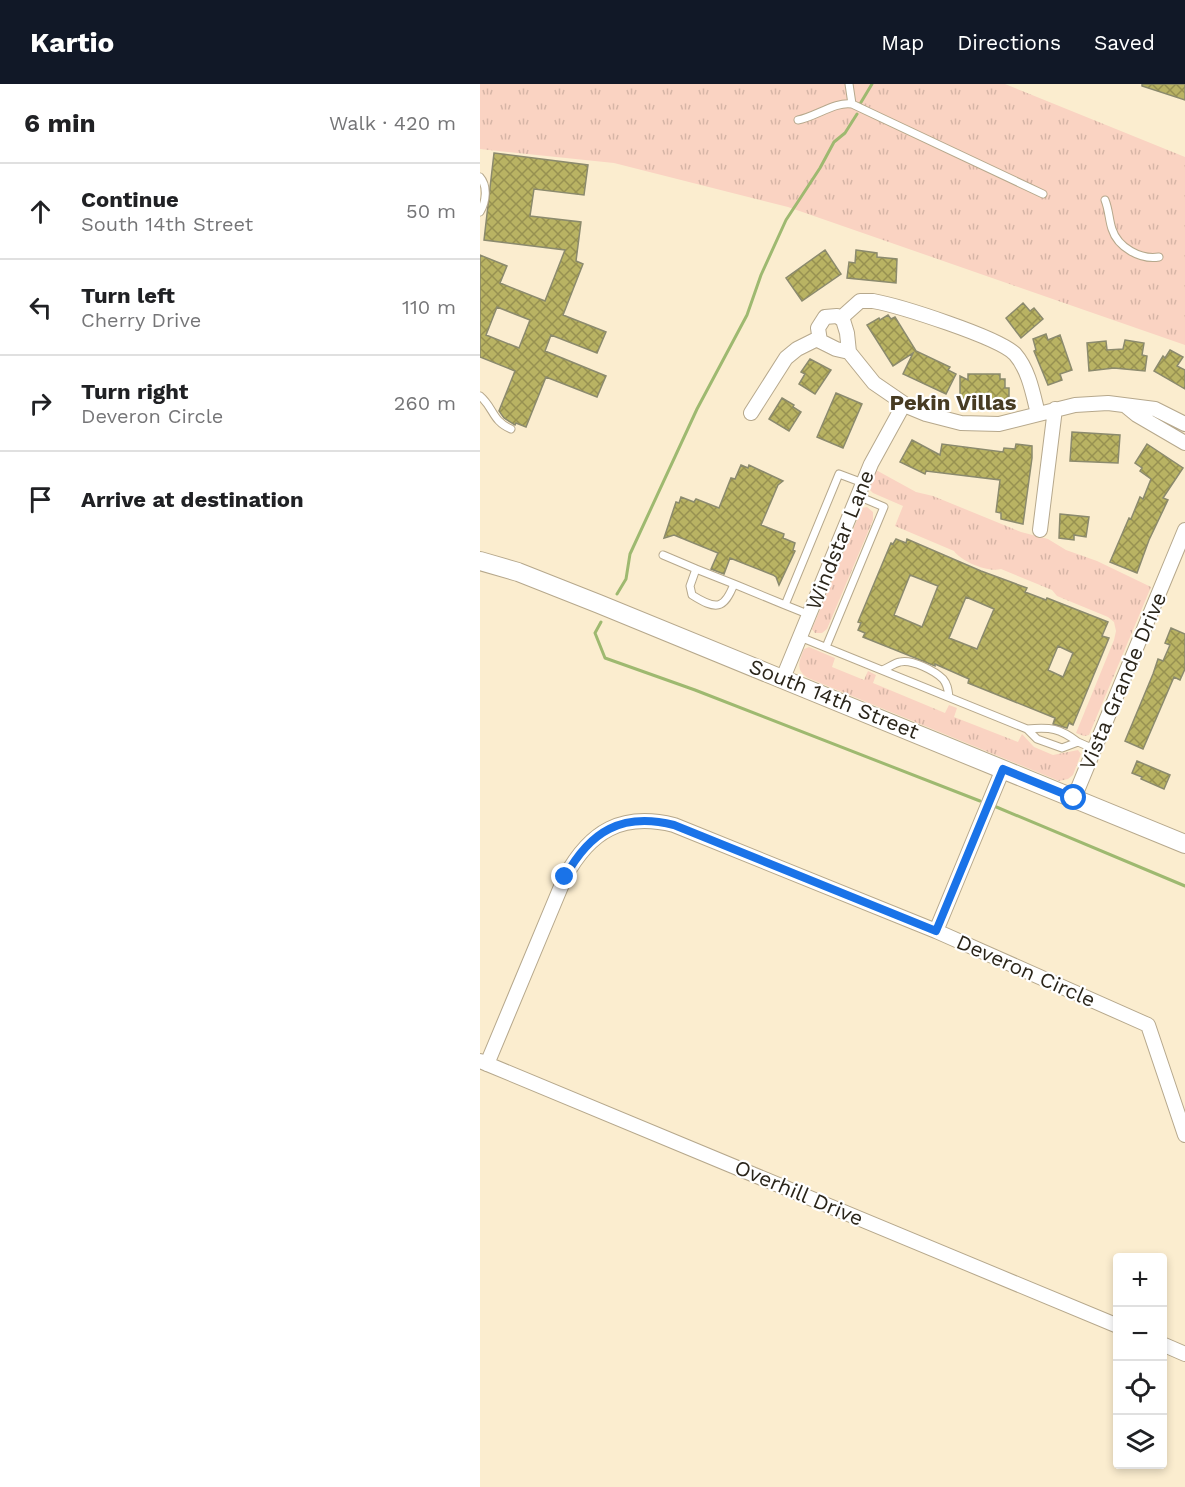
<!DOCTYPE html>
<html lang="en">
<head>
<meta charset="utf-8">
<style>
	:root { --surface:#fff; --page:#f2f2f2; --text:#202124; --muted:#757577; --line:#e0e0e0; --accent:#111827 }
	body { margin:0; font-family:"Work Sans",sans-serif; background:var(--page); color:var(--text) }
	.controls { position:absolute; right:18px; bottom:18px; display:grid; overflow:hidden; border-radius:6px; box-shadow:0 3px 9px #0003 }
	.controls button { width:54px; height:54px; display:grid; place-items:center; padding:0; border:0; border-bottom:2px solid var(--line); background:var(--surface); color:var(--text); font:30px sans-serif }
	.stop { position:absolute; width:18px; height:18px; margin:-14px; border:4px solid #1a73e8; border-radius:50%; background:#fff }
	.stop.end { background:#1a73e8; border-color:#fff; box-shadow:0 2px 6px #0008 }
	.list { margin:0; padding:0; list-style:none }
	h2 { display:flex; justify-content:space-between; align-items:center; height:78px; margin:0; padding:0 24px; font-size:26px }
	h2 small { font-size:20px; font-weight:400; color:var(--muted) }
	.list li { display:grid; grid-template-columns:39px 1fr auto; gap:18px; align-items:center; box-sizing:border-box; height:96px; padding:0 24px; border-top:2px solid var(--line) }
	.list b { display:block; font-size:22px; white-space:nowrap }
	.list p { margin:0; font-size:20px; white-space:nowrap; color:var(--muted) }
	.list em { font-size:20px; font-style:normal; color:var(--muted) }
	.icon { flex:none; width:33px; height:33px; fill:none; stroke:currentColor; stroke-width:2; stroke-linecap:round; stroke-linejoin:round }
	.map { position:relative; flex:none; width:705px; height:1403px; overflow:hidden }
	header { display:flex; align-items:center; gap:36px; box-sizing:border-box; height:84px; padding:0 30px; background:var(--accent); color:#fff }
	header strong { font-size:28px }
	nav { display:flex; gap:33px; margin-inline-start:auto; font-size:21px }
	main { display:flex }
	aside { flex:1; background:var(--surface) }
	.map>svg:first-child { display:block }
	.grass { fill:url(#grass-tufts) }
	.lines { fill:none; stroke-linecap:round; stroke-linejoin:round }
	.stream { stroke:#9eb970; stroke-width:3 }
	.building { fill:url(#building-cross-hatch); stroke:#8b8a6d; stroke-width:1.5; fill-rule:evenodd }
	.service-casing { stroke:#b6a88c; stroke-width:9 }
	.minor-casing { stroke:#b6a88c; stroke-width:16 }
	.secondary-casing { stroke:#b6a88c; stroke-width:20 }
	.service { stroke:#fff; stroke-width:7 }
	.minor { stroke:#fff; stroke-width:14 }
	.secondary { stroke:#fff; stroke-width:18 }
	.route { stroke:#1a73e8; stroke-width:8 }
	.labels { text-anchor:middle; stroke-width:4.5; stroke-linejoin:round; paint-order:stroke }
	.street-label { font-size:21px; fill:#2a251a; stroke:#fff }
	.neighbourhood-label { font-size:22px; font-weight:bold; fill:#473b22; stroke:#fff }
</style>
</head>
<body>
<header>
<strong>Kartio</strong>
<nav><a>Map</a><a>Directions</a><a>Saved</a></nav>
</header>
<main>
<aside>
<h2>6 min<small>Walk · 420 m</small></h2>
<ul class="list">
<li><svg class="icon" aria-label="ahead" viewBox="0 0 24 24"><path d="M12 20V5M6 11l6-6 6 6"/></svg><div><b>Continue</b><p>South 14th Street</p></div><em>50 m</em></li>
<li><svg class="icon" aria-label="left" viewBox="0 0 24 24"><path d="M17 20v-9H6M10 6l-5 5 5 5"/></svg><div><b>Turn left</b><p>Cherry Drive</p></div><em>110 m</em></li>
<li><svg class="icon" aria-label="right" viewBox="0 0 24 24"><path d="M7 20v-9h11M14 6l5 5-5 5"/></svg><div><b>Turn right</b><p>Deveron Circle</p></div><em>260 m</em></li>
<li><svg class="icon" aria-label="arrive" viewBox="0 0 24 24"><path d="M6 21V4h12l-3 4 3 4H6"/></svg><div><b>Arrive at destination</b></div></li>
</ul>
</aside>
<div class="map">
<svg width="705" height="1403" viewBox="0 0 705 1403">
	<defs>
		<pattern id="grass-tufts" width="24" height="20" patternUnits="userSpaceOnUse" patternTransform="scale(1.5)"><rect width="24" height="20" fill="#fad3c2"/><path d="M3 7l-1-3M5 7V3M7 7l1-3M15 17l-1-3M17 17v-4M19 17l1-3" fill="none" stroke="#d6b5a6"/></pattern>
		<pattern id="building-cross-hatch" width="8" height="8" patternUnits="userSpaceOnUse" patternTransform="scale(1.5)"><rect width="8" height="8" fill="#b9b363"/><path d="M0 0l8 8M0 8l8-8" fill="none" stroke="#979151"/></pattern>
	</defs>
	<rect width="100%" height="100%" fill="#fbedcf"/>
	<path class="grass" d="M0,0H525L705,73V261L308,123L134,79L0,65Z
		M396,386L436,408L453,412L541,448L568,455L586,466L617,477L671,503L609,651L604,652L596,649L634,556L636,547L634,538L628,533L577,512L572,506L521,485C508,489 481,477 474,467L415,442L423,422L393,409L389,405Z
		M387,423L393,428V436L347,545L342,549H335L332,545L382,424Z
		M329,563L355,574L352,583L384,596L388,587L396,591L393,599L465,629L469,621L477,624L474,633L538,658L542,650L554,663L573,671L598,666L601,670L593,691L588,695L579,697L328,594C315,586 319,577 324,565Z"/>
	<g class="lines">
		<path class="stream" d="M380,20L392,0
			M137,510L146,495L150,470L217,325L267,231L281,191L306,136L340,84L354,58L365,49L377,30
			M121,538L115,549L125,574L215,606L500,717
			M514,722L705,802"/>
	</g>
	<path class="building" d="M662,0H705V16L662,2Z
		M14,69L108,81L104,111L54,105L50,132L101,138L96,177L103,180L83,231L126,248L117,269L71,251L65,267L126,292L117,313L66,293L46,343L36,339L35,341L24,334L19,327L35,287L0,273V171L27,182L20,199L65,217L85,166L4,156ZM17,223L50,236L39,264L6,251Z
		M345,166L361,190L322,217L306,194Z
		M376,166L397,169V173L417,175L416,199L367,194L369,178L375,179Z
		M543,219L550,227L554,224L563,235L541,254L526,234Z
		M408,231L411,235L415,233L436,267L470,283L468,286L476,290L466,310L423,290L433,269L413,282L387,241L399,234L400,236Z
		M566,250L568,256L580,251L592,286L580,290L582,296L568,301L554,267L556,266L553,255Z
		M645,256L664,259L662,271L667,272L665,287L634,284L609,287L607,259L626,257L627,266L643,265Z
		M690,266L703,273L697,282L705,286V305L674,287L683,272L685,274Z
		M330,275L351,286L335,310L319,300L325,290L321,288Z
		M488,290H520V295H525V304H529V317L480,318V292L488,296Z
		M356,309L382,320L363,364L337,353Z
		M302,314L314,321L313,323L321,328L309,347L289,335Z
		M592,348L640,351L638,379L590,377Z
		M432,356L460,371L462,360L523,368L524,364L535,365L536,360L552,362V374L543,440L521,435V429L516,428L520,396L446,387L445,390L420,378Z
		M667,360L703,384L683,414L688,416L669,456L657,489L630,478L649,434L651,435L660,413L663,415L671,395L660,387L662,384L655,379Z
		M261,381L268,384L269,381L303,397L298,401L281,441L304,450L303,454L315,459L313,466L315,467L299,501L296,493L293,491L250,474L244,490L231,485L238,469L194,451L184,454L196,418L199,419L201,413L214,418L216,415L239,424L251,394L255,395Z
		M580,430L609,433L606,453L594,451V456L579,454Z
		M416,455L426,459L427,455L501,487L547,504L545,508L566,516L567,514L628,538L622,552L629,554L593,641L589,639L587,644L573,640L575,634L488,599L489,595L455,580V582L383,553L385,549L378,546L381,539L378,538L411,459L413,460ZM430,491L458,502L442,543L414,531ZM486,513L514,525L497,565L469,554ZM578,562L593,569L583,593L568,586Z
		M691,544L705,550V585L700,596L694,593L663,665L645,657L673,590L678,575L683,577L690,561L685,559Z
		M657,677L690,691L684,705L661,695L662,693L652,689Z"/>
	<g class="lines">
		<g class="service-casing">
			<path id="service" d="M369,0L372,20
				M318,36C335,33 356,17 372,20L563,110
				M0,93C8,102 6,118 0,128
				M625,116C629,126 629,136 632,145C638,164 661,176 679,173
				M0,312C14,324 12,337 31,345
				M183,471L216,485L210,502L212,511C236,526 244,526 254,500L305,521
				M216,485L254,500
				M330,531L305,521L359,390L383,399
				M320,553L547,645L557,655L582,664L598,658L614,665
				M346,563L404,423L378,412
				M402,586C408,584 414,579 420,578C432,575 455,587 463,595C468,601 468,606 469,613
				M547,645C571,643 579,644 598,658"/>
		</g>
		<g class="minor-casing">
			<path id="minor" d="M361,234L380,217H393C420,222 518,253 535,270C549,286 553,310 558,330
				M369,268L356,265L340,257L338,244L345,233L357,232L363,236L367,249L369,268L394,299L429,323L446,330L481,339L519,340L595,321L628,319L675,325L705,340
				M646,322L657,331L705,359
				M271,329L306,274L317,265L339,254
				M560,446L575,325
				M303,594L391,380L424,320
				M594,714L705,446
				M456,847L523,685
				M0,977L638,1242
				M7,980L85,793C110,747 142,728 194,741L456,847L668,941L705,1051
				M682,1260L705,1270"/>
		</g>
		<g class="secondary-casing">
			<path id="secondary" d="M0,477L38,488L119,520L705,760"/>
		</g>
		<use href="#service" class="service"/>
		<use href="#minor" class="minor"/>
		<use href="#secondary" class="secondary"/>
	</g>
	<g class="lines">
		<path class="route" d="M85,793C110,747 142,728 194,741L456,847L523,685L594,714"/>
	</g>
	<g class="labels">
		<g class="street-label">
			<text transform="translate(360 456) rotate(-68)" y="7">Windstar Lane</text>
			<text transform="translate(643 597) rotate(-67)" y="7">Vista Grande Drive</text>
			<text transform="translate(354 615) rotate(22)" y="7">South 14th Street</text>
			<text transform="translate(546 887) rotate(24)" y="7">Deveron Circle</text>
			<text transform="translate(319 1109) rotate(23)" y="7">Overhill Drive</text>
		</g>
		<g class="neighbourhood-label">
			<text x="473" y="326">Pekin Villas</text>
		</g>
	</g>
</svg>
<div class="controls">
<button>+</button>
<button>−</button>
<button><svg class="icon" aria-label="locate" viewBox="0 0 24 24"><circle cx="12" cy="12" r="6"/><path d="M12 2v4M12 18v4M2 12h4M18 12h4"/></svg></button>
<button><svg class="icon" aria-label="layers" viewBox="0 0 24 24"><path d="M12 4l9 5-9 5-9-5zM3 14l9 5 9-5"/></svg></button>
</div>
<div class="stop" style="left:594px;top:714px"></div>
<div class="stop end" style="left:85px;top:793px"></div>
</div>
</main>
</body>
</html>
